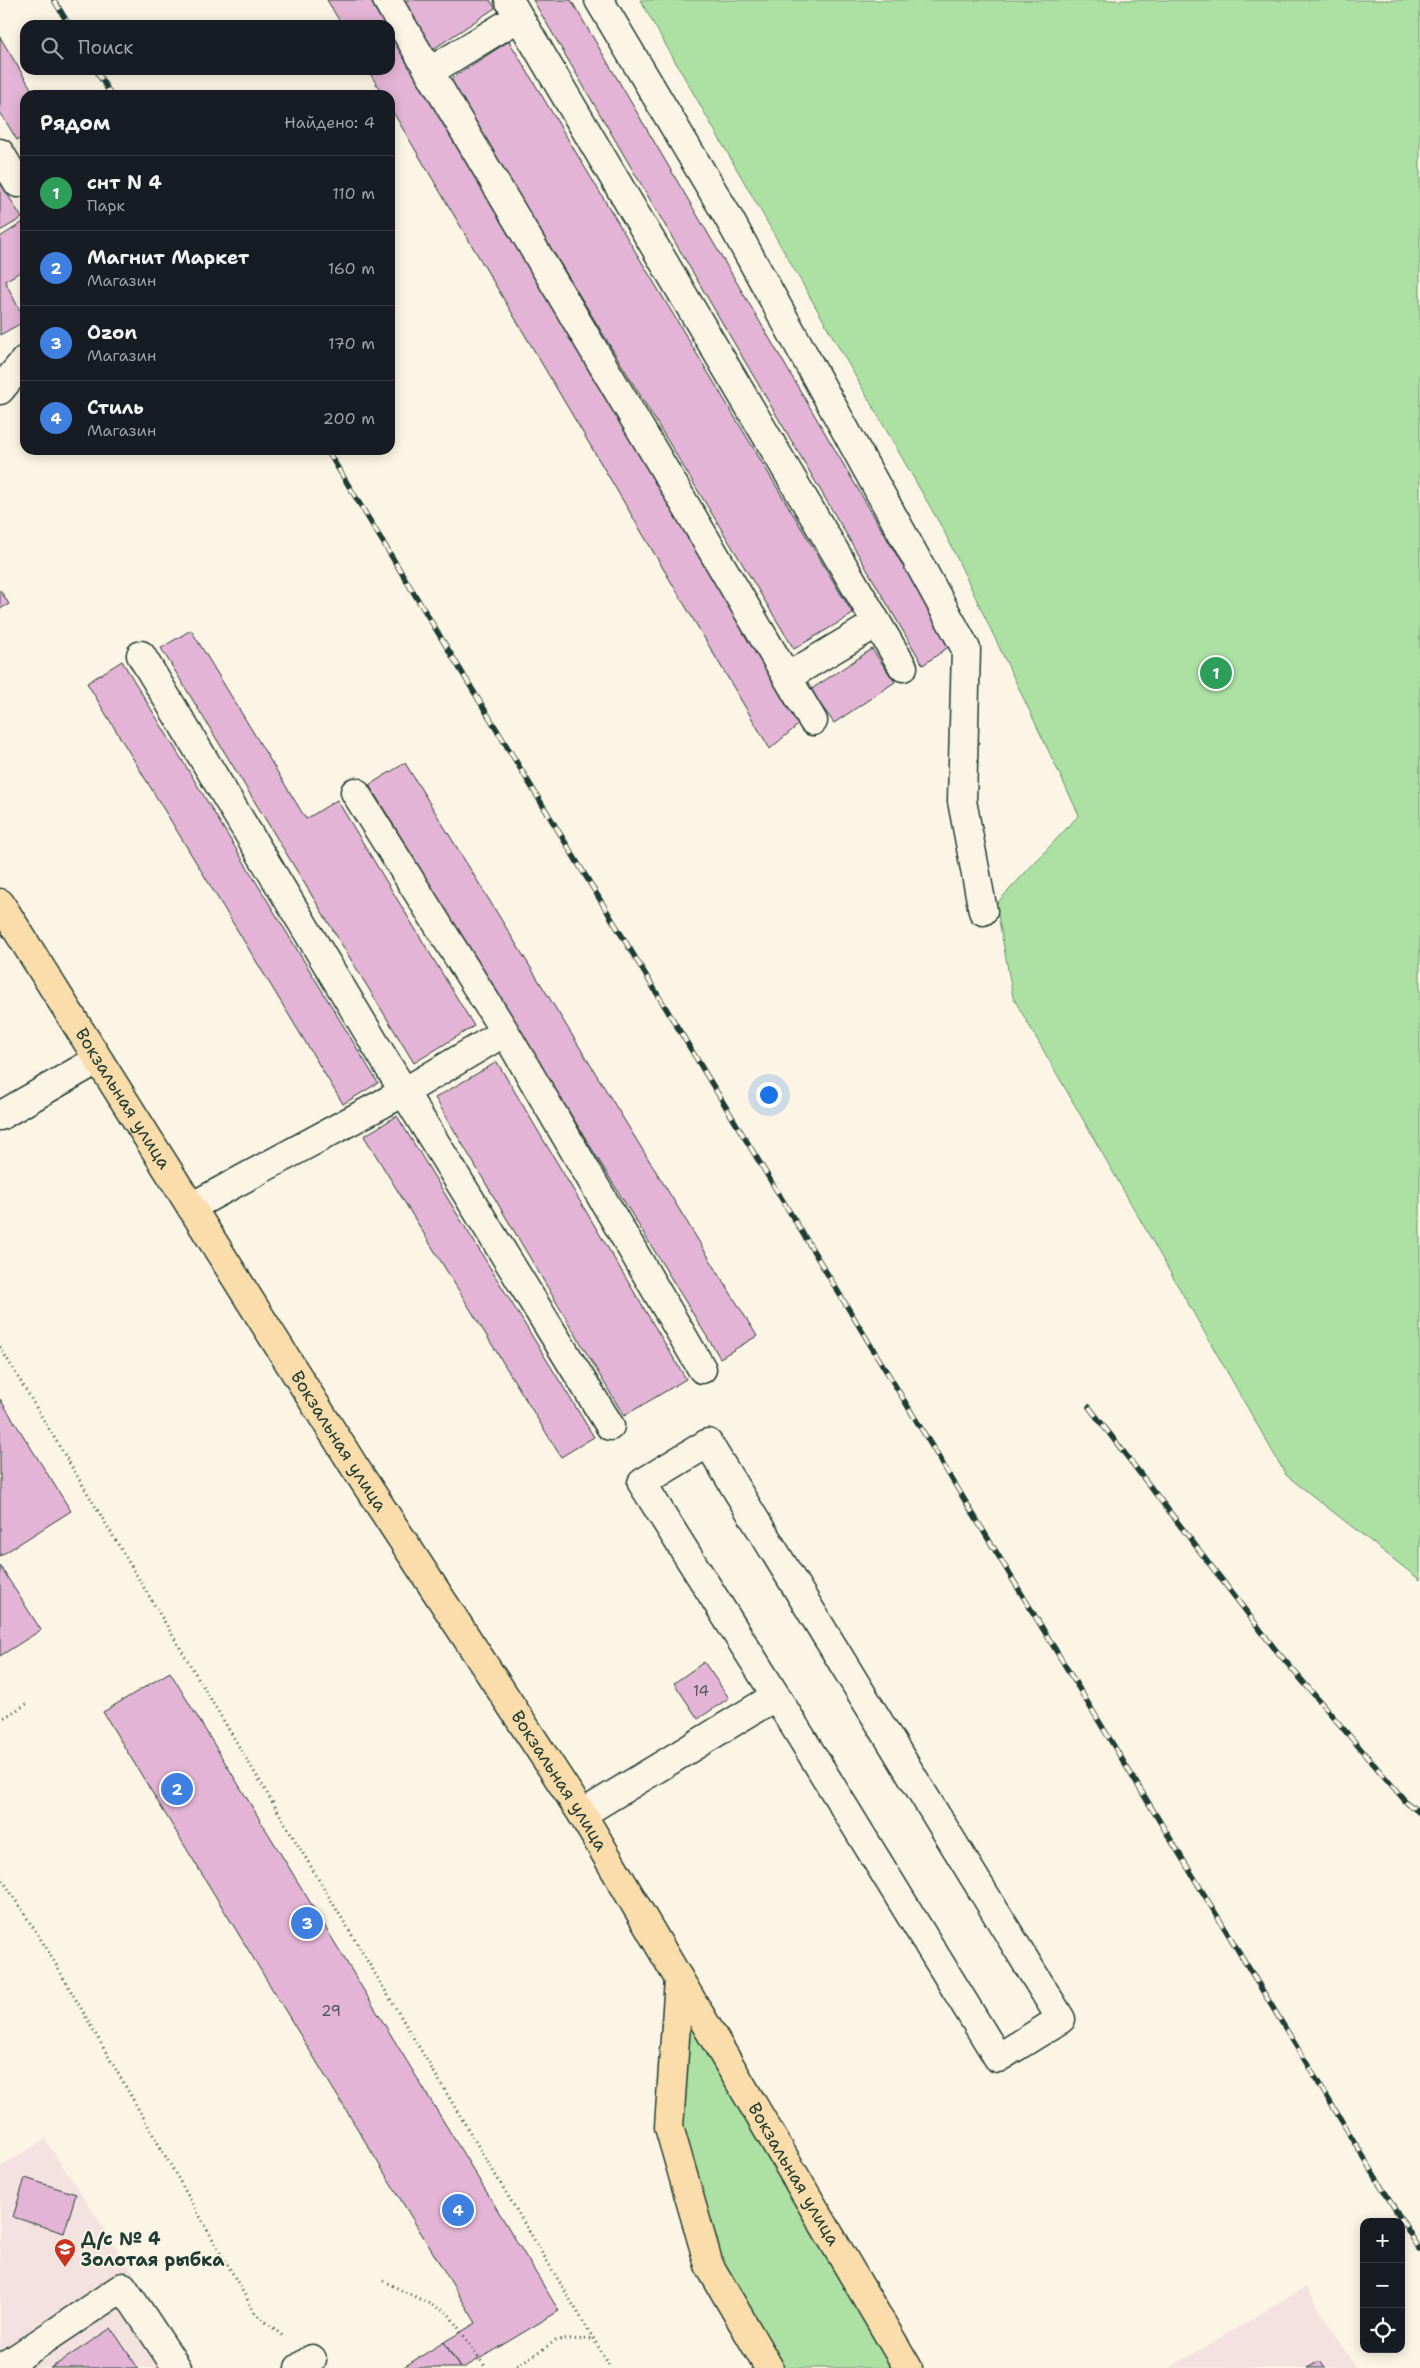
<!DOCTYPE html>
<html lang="ru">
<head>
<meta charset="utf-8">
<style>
	:root { --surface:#171b24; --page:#242831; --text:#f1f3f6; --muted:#9ea1a6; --line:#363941; --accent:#1a73e8 }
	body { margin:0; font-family:"Shantell Sans",sans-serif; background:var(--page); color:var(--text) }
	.controls { position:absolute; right:15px; bottom:15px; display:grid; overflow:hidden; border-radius:10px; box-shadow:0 2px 12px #0003 }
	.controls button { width:45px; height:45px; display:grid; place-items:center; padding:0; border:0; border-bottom:1px solid var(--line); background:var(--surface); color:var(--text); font:25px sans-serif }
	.you { position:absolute; left:768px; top:1094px; width:18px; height:18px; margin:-12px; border:4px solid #fff; border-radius:50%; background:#1a73e8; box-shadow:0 0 0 8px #1a73e833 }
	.badge { display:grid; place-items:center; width:32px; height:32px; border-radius:50%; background:var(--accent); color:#fff; font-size:16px; font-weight:700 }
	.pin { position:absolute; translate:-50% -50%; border:2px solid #fff; box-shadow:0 1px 5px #0006 }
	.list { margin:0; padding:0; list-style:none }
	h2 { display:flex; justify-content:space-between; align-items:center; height:65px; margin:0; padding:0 20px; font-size:21px }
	h2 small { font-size:16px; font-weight:400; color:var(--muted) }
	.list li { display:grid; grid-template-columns:32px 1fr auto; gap:15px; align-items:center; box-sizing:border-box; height:75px; padding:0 20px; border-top:1px solid var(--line) }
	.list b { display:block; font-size:19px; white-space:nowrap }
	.list p { margin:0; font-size:16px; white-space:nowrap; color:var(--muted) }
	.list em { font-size:16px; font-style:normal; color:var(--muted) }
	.icon { flex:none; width:28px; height:28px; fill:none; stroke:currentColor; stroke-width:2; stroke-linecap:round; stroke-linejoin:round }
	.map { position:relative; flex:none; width:1420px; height:2368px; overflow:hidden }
	.search { position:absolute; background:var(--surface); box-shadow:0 2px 12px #0003; left:20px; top:20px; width:375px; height:55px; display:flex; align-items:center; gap:12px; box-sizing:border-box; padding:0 18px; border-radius:15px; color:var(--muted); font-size:19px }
	.panel { position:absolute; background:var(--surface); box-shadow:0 2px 12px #0003; left:20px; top:90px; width:375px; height:365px; border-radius:15px }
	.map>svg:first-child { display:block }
	.built { fill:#f4e2e0 }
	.green { fill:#ade1a3; stroke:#668f6c }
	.building { fill:#e3b4d5; stroke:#1f3d34 }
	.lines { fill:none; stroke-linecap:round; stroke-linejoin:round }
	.minor-casing { stroke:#1f3d34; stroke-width:31 }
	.major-casing { stroke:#1f3d34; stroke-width:31 }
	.path { stroke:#1f3d34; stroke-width:3; stroke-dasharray:1 4; stroke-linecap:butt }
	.minor { stroke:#fcf5e5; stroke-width:28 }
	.major { stroke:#faddab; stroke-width:28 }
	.rail-casing { stroke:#1f3d34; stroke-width:5.5 }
	.rail { stroke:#fcf5e5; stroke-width:4; stroke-dasharray:11; stroke-linecap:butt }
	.labels { text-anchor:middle; stroke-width:4; stroke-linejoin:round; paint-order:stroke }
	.number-label { font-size:15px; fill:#505b5c }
	.street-label { font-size:18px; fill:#1f3d34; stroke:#fcf5e5 }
	.poi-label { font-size:18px; font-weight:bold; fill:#1f3d34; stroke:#fcf5e5; text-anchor:start }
</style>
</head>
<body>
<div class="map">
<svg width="1420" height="2368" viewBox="0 0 1420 2368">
	<rect width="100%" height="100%" fill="#fcf5e5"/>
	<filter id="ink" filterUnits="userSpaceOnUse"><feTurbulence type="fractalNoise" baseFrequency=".02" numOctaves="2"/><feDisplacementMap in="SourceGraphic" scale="10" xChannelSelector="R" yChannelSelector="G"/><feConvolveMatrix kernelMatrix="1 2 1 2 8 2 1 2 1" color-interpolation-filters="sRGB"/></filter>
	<g filter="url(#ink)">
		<path class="built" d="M45,2139L196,2368H0V2167Z
			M1306,2287L1356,2368H1169Z"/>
		<path class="green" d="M640,0H1420V1580L1286,1475L1013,997L996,904L1079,815L944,531Z
			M688,2010L899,2368H780L720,2263L679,2126Z"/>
		<path class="building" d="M327,0H371L385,25H342Z
			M403,0H490L495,8L432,50Z
			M533,0H571L950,646L923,665Z
			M390,33L799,724L770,749L390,107V95H383L368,70H390Z
			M0,37L35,95H25V135L17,140L0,112Z
			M509,41L853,614L794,649L449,80Z
			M0,182L22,218L0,231Z
			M25,221V269L5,281L25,321L0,335V237Z
			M0,590L9,604L0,609Z
			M191,630L306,819L337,800L474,1026L414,1063L161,648Z
			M872,649L895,682L834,723L810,690Z
			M122,661L378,1083L343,1104L87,683Z
			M405,763L757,1336L720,1358L369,785Z
			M497,1062L686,1379L624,1416L435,1098Z
			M397,1116L594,1437L561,1457L364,1136Z
			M0,1399L71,1511L0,1556Z
			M0,1566L41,1630L0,1656Z
			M704,1662L729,1698L698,1719L674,1683Z
			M170,1672L559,2311L464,2368H460L444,2342L476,2323L103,1712Z
			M25,2178L76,2194L64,2233L13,2217Z
			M111,2328L138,2368H50L57,2364Z
			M444,2342L460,2368H402Z
			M1320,2361L1325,2368H1307Z"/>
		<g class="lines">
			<g class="minor-casing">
				<path id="minor" d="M387,0L813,721
					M509,0L903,667
					M599,0L727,215L966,649L962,801L983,911
					M429,72L519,17
					M0,153L18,183L25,179
					M0,390L25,360
					M141,655L404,1092L610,1426
					M787,677L877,623
					M355,792L505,1032L702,1369
					M0,1116L97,1060
					M191,1207L404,1092L505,1032
					M708,1443L1061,2019L998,2058L776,1696L642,1483Z
					M582,1814L776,1696
					M2,2368L123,2287L177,2368
					M299,2368L312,2359"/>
			</g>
			<g class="major-casing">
				<g id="major">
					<path id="s1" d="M0,903L354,1466L582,1814L908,2368"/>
					<path d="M679,1979L669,2127L709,2265L769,2368"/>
				</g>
			</g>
			<path class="path" d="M0,1347L611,2368
				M0,1720L30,1702
				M0,1876L47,1949L255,2313L284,2337
				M383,2281L448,2313L486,2368
				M513,2368L557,2340L594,2339"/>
			<use href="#minor" class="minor"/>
			<use href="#major" class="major"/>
			<g class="rail-casing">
				<path id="rail" d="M54,0L69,25
					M96,70L111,95
					M327,450L1420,2250
					M1089,1407L1275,1649L1407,1803L1420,1813"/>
			</g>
			<use href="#rail" class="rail"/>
		</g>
	</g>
	<defs>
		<g id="school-pin" transform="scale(1.125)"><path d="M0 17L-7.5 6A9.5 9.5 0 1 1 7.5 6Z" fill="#c8321e" stroke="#fcf5e5"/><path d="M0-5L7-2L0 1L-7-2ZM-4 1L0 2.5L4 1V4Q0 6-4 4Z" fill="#fff"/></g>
	</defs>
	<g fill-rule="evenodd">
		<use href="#school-pin" x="65" y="2249"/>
	</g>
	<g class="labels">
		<g class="number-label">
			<text x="701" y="1696">14</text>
			<text x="331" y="2016">29</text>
		</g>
		<g class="street-label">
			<text dy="6" stroke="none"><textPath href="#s1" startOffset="231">Вокзальная улица</textPath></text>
			<text dy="6" stroke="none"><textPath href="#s1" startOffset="636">Вокзальная улица</textPath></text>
			<text dy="6" stroke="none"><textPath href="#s1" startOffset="1041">Вокзальная улица</textPath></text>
			<text dy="6" stroke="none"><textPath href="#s1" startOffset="1499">Вокзальная улица</textPath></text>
		</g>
		<g class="poi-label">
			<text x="81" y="2245">Д/с № 4<tspan x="81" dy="21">Золотая рыбка</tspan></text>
		</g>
	</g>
</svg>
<div class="controls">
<button>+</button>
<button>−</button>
<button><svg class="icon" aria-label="locate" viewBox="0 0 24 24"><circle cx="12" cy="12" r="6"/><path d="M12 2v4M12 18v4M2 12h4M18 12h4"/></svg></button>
</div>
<div class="you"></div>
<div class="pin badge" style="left:1216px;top:673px;background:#2e9e5b">1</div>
<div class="pin badge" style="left:177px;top:1789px;background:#3f7fe0">2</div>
<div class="pin badge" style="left:307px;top:1923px;background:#3f7fe0">3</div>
<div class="pin badge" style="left:458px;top:2210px;background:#3f7fe0">4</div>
<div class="search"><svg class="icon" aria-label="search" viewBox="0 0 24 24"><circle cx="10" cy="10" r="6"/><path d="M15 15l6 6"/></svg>Поиск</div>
<section class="panel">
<h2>Рядом<small>Найдено: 4</small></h2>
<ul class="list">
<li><span class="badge" style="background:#2e9e5b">1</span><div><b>снт N 4</b><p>Парк</p></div><em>110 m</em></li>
<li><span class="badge" style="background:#3f7fe0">2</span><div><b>Магнит Маркет</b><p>Магазин</p></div><em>160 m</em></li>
<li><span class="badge" style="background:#3f7fe0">3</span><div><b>Ozon</b><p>Магазин</p></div><em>170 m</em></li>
<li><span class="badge" style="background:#3f7fe0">4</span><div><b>Стиль</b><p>Магазин</p></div><em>200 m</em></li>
</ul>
</section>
</div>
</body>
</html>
